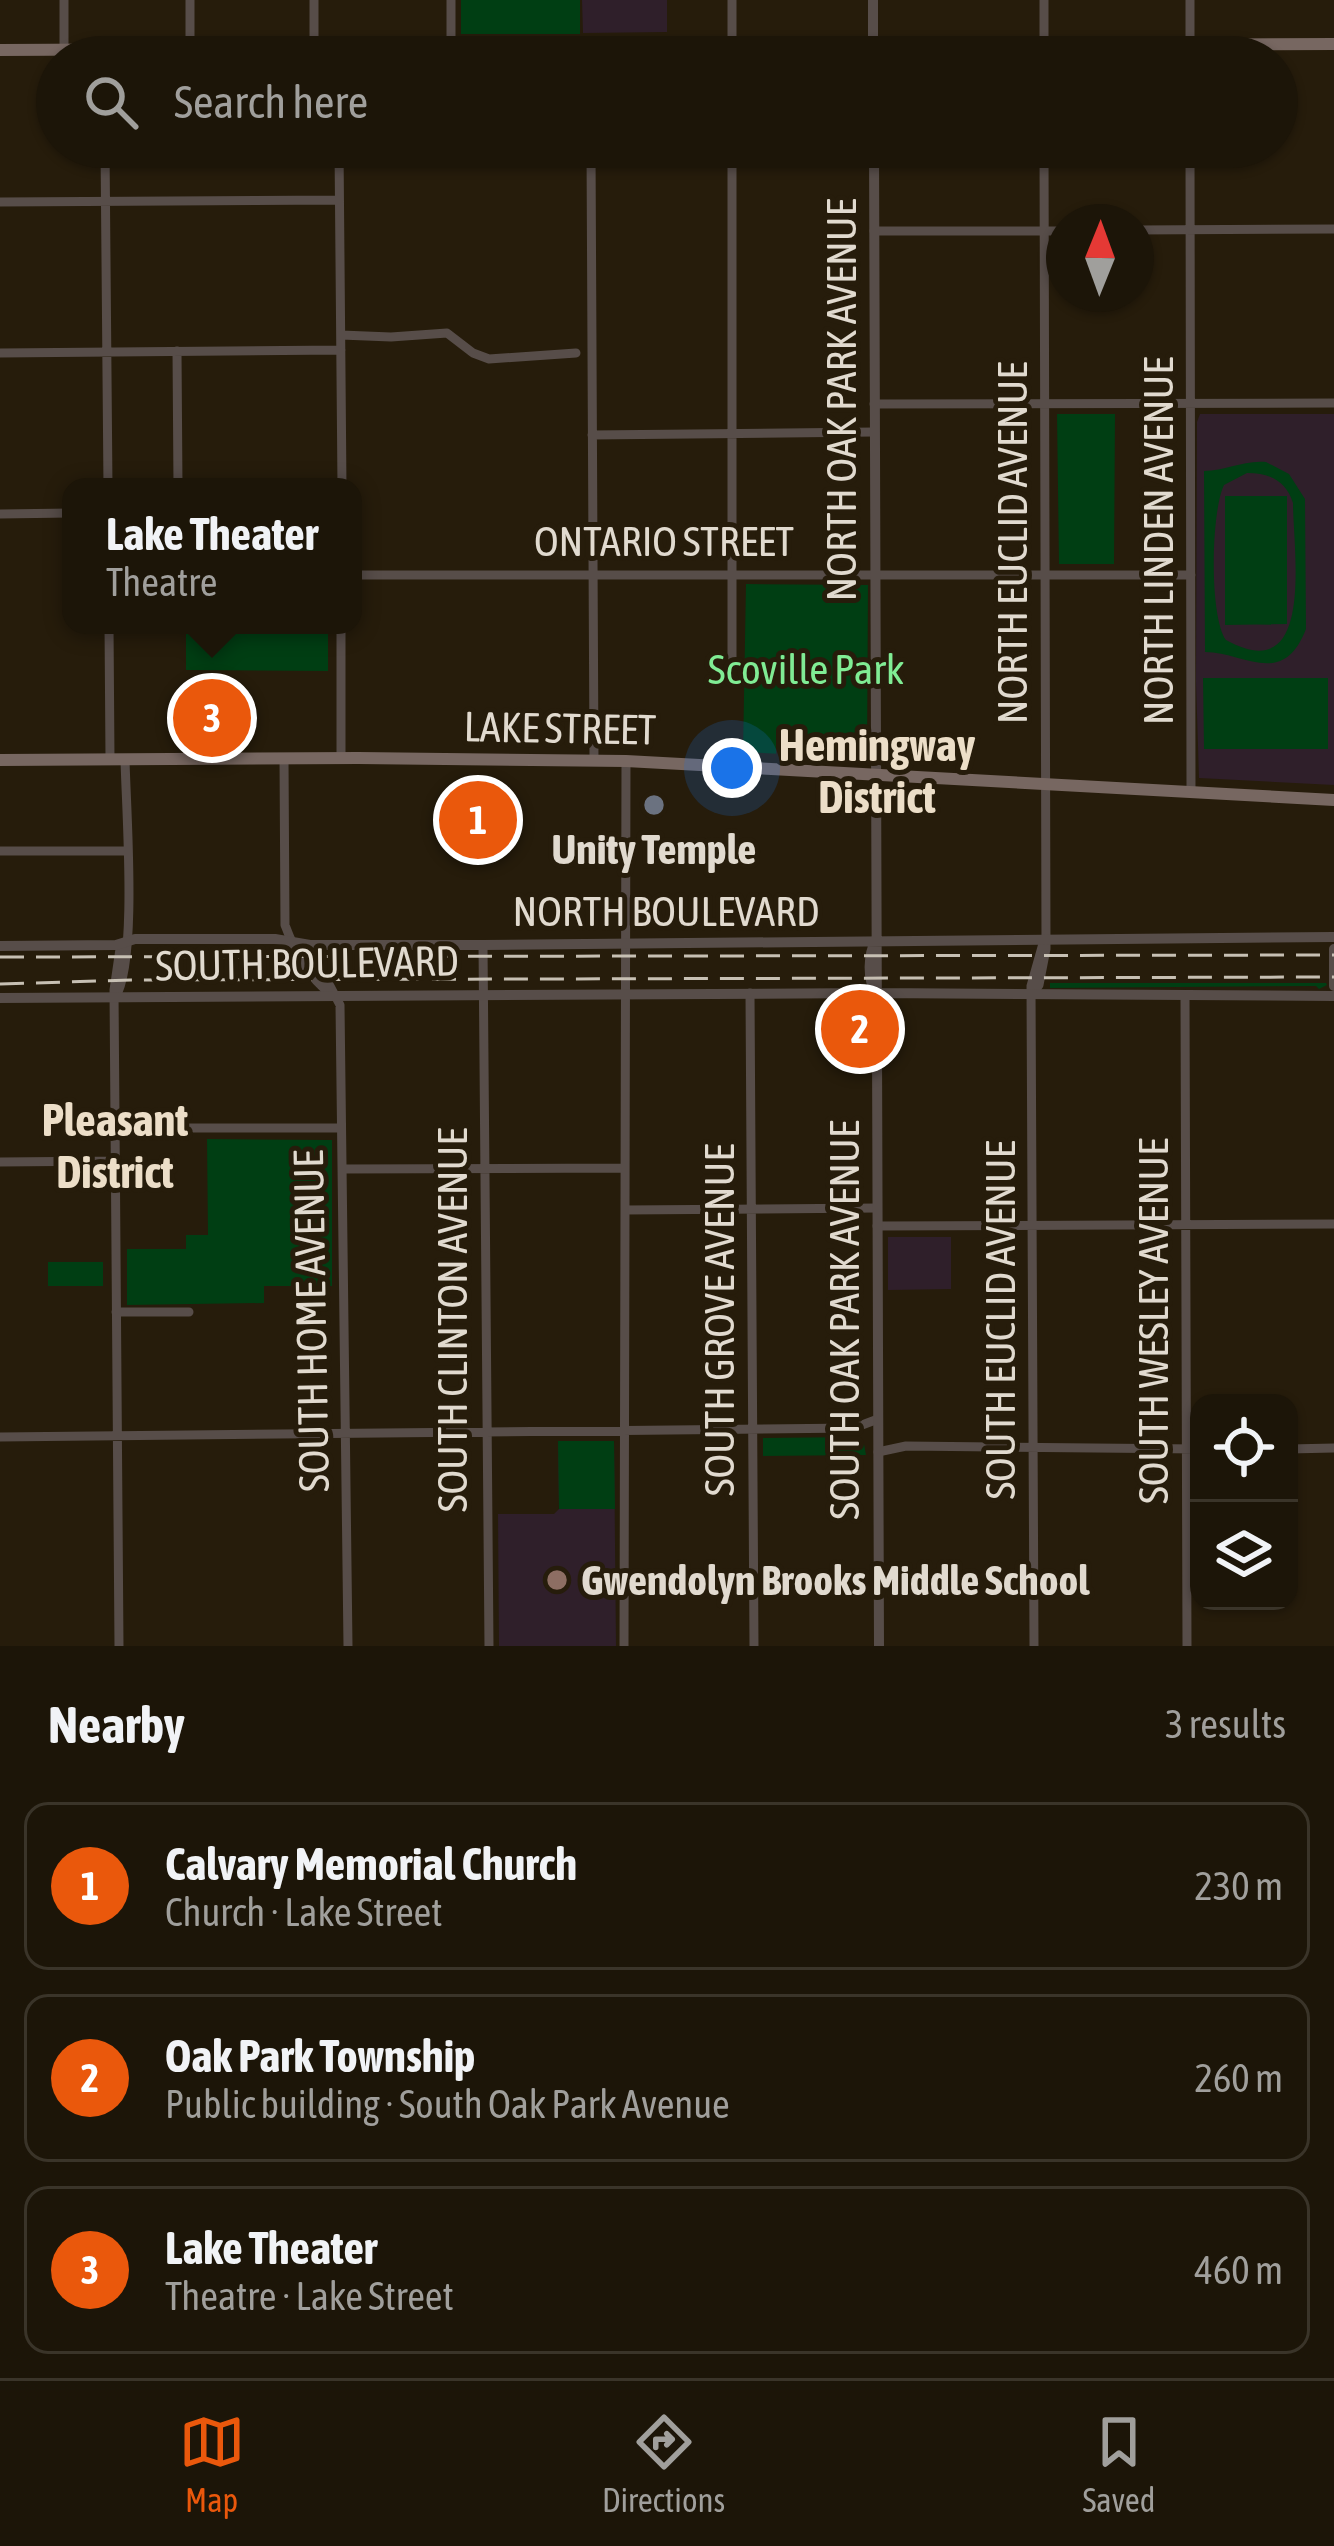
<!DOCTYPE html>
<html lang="en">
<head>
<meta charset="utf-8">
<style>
	:root { --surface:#1c1508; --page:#251e12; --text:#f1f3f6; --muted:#a09f9c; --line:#3a3429; --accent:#ea580c }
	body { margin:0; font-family:"Asap Condensed",sans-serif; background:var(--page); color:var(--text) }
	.controls { position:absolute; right:36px; bottom:36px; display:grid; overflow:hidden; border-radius:24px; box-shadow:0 3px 9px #0004 }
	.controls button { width:108px; height:108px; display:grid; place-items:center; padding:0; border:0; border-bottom:3px solid var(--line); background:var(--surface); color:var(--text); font:60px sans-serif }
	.compass { position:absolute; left:1046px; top:204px; width:108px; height:108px; border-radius:50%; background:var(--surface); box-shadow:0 3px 9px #0004; rotate:1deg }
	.you { position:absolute; left:732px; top:768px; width:42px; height:42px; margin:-30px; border:9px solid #fff; border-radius:50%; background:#1a73e8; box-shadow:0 0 0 18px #1a73e833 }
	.badge { display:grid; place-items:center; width:78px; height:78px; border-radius:50%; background:var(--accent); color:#fff; font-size:39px; font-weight:700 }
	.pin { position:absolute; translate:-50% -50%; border:6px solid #fff; box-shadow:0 3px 12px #0006 }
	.popup { position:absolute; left:62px; top:478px; width:300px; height:156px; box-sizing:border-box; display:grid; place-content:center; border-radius:24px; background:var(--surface); filter:drop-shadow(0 3px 9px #0005); font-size:39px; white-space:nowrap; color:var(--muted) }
	.popup b { font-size:45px; color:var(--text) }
	.popup::after { content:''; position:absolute; left:50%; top:100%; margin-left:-24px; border:24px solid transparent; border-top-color:var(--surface) }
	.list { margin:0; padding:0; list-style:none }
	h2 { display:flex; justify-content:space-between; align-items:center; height:156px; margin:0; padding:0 48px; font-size:51px }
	h2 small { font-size:39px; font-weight:400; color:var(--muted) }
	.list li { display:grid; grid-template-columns:78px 1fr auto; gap:36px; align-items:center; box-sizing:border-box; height:168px; margin:0 24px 24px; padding:0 24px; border:3px solid var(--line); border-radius:24px }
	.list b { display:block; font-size:45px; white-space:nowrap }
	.list p { margin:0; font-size:39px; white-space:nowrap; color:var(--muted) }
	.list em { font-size:39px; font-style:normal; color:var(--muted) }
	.icon { flex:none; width:66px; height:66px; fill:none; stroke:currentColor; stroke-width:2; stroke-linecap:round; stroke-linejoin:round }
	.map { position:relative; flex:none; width:1334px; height:1646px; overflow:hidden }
	.search { position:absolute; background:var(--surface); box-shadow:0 3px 9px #0004; left:36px; right:36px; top:36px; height:132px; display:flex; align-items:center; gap:30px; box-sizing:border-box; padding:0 42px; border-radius:66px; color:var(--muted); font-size:45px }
	.sheet { height:732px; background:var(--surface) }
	nav { display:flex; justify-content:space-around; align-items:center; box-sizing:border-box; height:168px; border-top:3px solid var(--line); background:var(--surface); font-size:33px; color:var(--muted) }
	nav a { display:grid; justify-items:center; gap:6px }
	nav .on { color:var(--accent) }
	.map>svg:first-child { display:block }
	.education { fill:#2f1f2a }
	.green { fill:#003e13; fill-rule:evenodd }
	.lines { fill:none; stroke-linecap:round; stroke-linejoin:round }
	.minor { stroke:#574d49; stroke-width:9 }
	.tertiary { stroke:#574d49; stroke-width:10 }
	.secondary { stroke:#776761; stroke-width:12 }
	.rail { stroke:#c7c0b4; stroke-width:3; stroke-dasharray:24 12; stroke-linecap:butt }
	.worship-dot { fill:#6b7280; stroke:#261c0b; stroke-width:4.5 }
	.education-dot { fill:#8d6e63; stroke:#261c0b; stroke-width:4.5 }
	.labels { text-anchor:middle; stroke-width:10; stroke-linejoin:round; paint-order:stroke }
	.street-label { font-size:42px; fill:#e1dacf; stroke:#261c0b }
	.park-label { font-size:42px; fill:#80ec94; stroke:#261c0b }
	.poi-label { font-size:42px; font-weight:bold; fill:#e1dacf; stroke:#261c0b }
	.neighbourhood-label { font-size:45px; font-weight:bold; fill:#ecdec8; stroke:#261c0b }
</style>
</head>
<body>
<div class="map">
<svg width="1334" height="1646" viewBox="0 0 1334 1646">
	<rect width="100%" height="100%" fill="#261c0b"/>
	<path class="education" d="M582,0H667V32L583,33Z
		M1200,414H1334V785L1199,778L1196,682L1197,422Z
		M888,1237H951V1289L888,1290Z
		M558,1441H614L616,1646H499L498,1514H554L559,1509Z"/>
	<path class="green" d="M461,0H580V34H461Z
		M1057,414H1115L1114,564H1059Z
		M1266,462L1289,474L1305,499L1306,629C1283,689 1244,652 1205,652L1204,471C1226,471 1243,460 1266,462ZM1247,473C1269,473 1286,480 1293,503C1293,550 1316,690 1226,640C1209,616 1211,512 1224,485Z
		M1225,496H1287V624L1225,625Z
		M746,584L868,585L867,758L743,752Z
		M186,625H328V671L186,670Z
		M1328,678V749H1204L1203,678Z
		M1050,983H1326L1327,985L1319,989L1316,986L1050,988Z
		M207,1139L332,1140V1286H264V1303L127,1305V1249H186V1235H208Z
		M48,1262H103V1286H48Z
		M855,1437L864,1444L866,1455L763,1456V1438Z
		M558,1441H614L615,1509H559Z"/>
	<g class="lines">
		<path class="minor" d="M64,0V50
			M190,0V49
			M314,0V48
			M451,0V48
			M732,0V57
			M1044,0V57
			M1190,0V57
			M105,147L108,487
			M339,147L342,487
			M591,147L594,760
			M1190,147L1191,791
			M0,202L339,200
			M1136,230L1334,229
			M874,231H1064
			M341,335L391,337L447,333L473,353L489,359L576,353
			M177,351L178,487
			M0,353L341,350
			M874,404L1334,403
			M592,435L874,432
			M0,514L71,513
			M353,575H1191
			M109,625L110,759
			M341,625V758
			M732,659V147
			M284,758L285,925C295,952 308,977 332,995
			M0,851H127
			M292,943L330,986L340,1005L348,1646
			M483,945L489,1646
			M750,993L754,1646
			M1033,993L1039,985L1046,949L1044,147
			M1185,996L1187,1646
			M115,998C138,962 126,810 125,759
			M115,1128H341
			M0,1162L116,1161
			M342,1169L625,1168
			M625,1210L877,1208
			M877,1226L1334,1224
			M116,1312H189
			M0,1437L854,1428L878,1419
			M1289,1449L1334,1448
			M878,1452L906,1446L1199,1449
			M119,1646L114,990L120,949L126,942
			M624,1646L626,761
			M1034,1646L1031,986L1044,940"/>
		<path class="tertiary" d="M873,0V57
			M874,147L879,1646
			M876,940C868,954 867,979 876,993
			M0,946L116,945L135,939H275L310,945H483L1334,937
			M1334,949V986
			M0,998L876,993L1334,996"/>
		<path class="secondary" d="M0,50L1334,44
			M0,760L358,758L626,761L1334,800"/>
		<path class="rail" d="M0,957L1334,955
			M0,984L131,980L1334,977"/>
	</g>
	<circle class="worship-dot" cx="654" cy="805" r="12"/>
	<circle class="education-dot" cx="557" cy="1580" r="12"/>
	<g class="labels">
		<g class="street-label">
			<text transform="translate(841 400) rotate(-90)" y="15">NORTH OAK PARK AVENUE</text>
			<text x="664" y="556">ONTARIO STREET</text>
			<text transform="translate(1158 541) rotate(-90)" y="15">NORTH LINDEN AVENUE</text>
			<text transform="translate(1012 543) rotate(-90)" y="15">NORTH EUCLID AVENUE</text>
			<text transform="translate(560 728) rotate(1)" y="15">LAKE STREET</text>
			<text x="666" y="926">NORTH BOULEVARD</text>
			<text transform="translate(307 963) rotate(-1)" y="15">SOUTH BOULEVARD</text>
			<text transform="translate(452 1320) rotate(-90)" y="15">SOUTH CLINTON AVENUE</text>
			<text transform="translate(719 1320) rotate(-90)" y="15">SOUTH GROVE AVENUE</text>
			<text transform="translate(844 1320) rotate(-90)" y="15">SOUTH OAK PARK AVENUE</text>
			<text transform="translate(1000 1320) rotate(-90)" y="15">SOUTH EUCLID AVENUE</text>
			<text transform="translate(311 1321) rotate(-91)" y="15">SOUTH HOME AVENUE</text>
			<text transform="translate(1153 1321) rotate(-90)" y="15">SOUTH WESLEY AVENUE</text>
		</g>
		<g class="park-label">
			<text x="806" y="684">Scoville Park</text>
		</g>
		<g class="poi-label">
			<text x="654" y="864">Unity Temple</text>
			<text x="581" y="1595" text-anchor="start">Gwendolyn Brooks Middle School</text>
		</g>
		<g class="neighbourhood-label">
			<text x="877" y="761">Hemingway<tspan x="877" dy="52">District</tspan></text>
			<text x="115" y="1136">Pleasant<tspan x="115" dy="52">District</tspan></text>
		</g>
	</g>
</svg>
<div class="controls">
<button><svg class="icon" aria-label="locate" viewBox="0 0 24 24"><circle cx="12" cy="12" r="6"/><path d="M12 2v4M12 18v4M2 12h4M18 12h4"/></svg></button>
<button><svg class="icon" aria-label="layers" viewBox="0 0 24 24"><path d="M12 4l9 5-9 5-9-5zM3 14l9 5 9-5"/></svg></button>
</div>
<svg class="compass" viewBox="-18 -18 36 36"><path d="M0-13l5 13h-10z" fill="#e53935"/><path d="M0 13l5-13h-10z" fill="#a09f9c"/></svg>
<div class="you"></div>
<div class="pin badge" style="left:478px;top:820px">1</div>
<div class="pin badge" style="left:860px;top:1029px">2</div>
<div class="pin badge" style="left:212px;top:718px">3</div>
<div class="popup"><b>Lake Theater</b>Theatre</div>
<div class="search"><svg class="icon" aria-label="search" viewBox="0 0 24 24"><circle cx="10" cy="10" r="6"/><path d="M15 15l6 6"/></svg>Search here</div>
</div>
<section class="sheet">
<h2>Nearby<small>3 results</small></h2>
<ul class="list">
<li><span class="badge">1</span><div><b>Calvary Memorial Church</b><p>Church · Lake Street</p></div><em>230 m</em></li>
<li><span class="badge">2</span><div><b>Oak Park Township</b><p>Public building · South Oak Park Avenue</p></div><em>260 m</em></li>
<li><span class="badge">3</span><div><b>Lake Theater</b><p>Theatre · Lake Street</p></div><em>460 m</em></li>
</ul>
</section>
<nav>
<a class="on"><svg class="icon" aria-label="map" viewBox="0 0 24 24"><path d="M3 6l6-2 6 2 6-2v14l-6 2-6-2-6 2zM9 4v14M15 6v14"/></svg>Map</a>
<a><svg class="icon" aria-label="directions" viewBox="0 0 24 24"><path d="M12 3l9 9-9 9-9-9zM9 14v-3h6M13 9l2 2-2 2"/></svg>Directions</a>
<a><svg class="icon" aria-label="saved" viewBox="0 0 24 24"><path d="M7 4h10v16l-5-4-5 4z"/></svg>Saved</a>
</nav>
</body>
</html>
